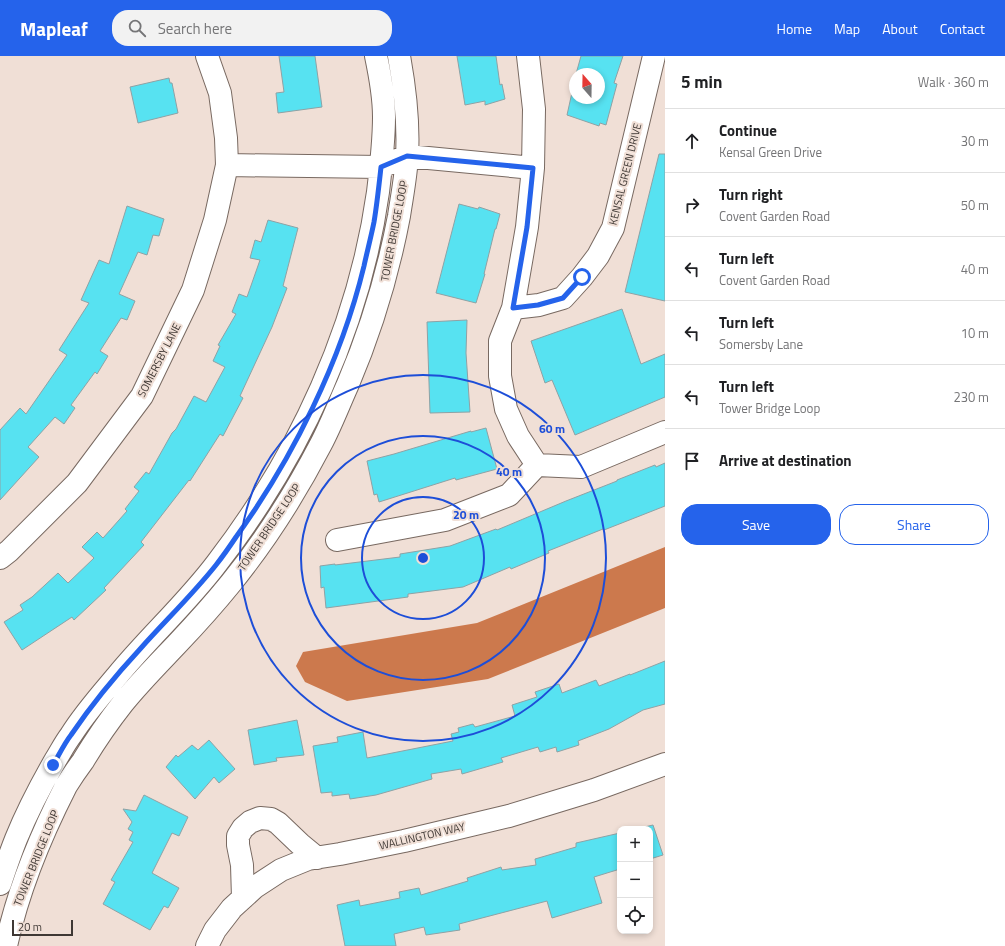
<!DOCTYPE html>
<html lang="en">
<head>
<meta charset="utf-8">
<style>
	:root { --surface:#fff; --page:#f2f2f2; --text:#202124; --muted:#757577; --line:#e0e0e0; --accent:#2563eb }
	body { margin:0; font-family:"Titillium Web",sans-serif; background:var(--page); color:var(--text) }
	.controls { position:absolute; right:12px; bottom:12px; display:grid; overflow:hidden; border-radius:8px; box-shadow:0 2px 6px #0003 }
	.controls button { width:36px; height:36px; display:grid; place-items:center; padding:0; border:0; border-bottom:1px solid var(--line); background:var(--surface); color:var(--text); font:20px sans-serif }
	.compass { position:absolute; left:569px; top:12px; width:36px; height:36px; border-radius:50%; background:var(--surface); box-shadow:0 2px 6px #0003; rotate:340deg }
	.scale { position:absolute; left:12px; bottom:10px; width:61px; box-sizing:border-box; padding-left:4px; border:2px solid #3f3834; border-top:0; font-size:11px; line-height:14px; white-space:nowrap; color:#3f3834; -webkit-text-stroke:3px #f0dfd6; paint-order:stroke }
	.stop { position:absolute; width:12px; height:12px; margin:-9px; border:3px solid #2563eb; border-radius:50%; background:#fff }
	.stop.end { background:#2563eb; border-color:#fff; box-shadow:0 1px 4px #0008 }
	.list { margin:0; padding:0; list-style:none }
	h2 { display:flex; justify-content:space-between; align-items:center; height:52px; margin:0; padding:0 16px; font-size:17px }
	h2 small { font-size:13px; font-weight:400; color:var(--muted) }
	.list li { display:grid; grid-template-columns:26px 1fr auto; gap:12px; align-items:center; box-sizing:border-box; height:64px; padding:0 16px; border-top:1px solid var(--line) }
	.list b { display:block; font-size:15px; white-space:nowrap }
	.list p { margin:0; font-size:13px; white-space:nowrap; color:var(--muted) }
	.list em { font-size:13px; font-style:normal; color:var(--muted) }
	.actions { display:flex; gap:8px; padding:12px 16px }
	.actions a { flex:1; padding:9px 0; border:1px solid var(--accent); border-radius:16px; text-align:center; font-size:14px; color:var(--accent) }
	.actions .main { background:var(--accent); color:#fff }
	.icon { flex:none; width:22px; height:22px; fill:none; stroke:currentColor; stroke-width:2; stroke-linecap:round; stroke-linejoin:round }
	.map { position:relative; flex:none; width:665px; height:890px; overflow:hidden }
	header { display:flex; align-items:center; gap:24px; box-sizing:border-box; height:56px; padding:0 20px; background:var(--accent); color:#fff }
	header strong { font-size:19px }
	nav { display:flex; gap:22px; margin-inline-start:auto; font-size:14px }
	.search { width:280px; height:36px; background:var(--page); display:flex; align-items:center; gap:10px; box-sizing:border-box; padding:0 14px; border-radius:16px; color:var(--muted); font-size:15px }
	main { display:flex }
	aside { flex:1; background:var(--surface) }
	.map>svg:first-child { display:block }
	.water { fill:#cc794d }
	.building { fill:#57e2f1; stroke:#8ea2a5 }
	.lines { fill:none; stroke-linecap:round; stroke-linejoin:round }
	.street-casing { stroke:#786961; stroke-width:24 }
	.street { stroke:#fff; stroke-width:22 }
	.route { stroke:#2563eb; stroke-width:5 }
	.ring { fill:none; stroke:#1d4ed8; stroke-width:2 }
	.labels { text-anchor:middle; stroke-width:4; stroke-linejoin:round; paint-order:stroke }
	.street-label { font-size:11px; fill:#3f3834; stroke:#f0dfd6 }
	.centre { fill:#1d4ed8; stroke:#f0dfd6; stroke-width:2 }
	.ring-label { font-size:12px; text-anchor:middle; font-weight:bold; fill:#1d4ed8; stroke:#f0dfd6; stroke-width:4; stroke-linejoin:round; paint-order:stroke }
</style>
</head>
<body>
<header>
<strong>Mapleaf</strong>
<div class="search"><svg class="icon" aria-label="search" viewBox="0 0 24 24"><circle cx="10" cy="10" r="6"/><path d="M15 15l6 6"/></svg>Search here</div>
<nav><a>Home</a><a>Map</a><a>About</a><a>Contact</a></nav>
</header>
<main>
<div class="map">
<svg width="665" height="890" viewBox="0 0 665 890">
	<rect width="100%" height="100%" fill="#f0dfd6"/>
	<path class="water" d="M665,491V552L488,623L347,645L305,626L296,610L303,596L477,567Z"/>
	<path class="building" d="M279,0H315L322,51L278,57L276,37L284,36Z
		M457,0H496L500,29L502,28L505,43L485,49V45L465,49Z
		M581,0H623L614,27L617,28L606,69L600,67L599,70L567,59L575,23V42H599V18H576Z
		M169,22L170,27H172L178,57L138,67L130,31Z
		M659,98H665V245L625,236Z
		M459,148L478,153L479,151L500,158L496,173H495L484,218H485L476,247L436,237Z
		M127,150L164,163L159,180L153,179L147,199L138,196L119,238L135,245L127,264L121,262L100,295L108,300L97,318L95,316L71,349L75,352L64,368L55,361L28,391L39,401L0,444V374L20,352L26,358L67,299L59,294L89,247L81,244L99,204L109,208Z
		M268,164L298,172L283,230L287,232L272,271L240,340L243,342L223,380L220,378L190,425L189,424L141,486L144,489L104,532L106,534L74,564L72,561L22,594L4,566L23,554L20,549L32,541L58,517L68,527L94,502L82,491L97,476L103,482L127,455L125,453L139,435L134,431L146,416L149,418L172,377L176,373L194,340L206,346L225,311L213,305L220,290L218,289L236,258L232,256L239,238L247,241L260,204L250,202L255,184L261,186Z
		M622,253L641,308L665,298V341L575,379L552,324L545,327L531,285Z
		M467,264L466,297L470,356L430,357L427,266Z
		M486,372L497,413L456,424L455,422L379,446L377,438L374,439L367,405L394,398L471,375V376Z
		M665,407V450L604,474L603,473L548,495L549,497L511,513L510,511L463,531L408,538V541L326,552L324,531L321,532L320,510L335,508V509L400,501V498L450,490L496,473L497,474L566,445L617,425V424L655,409L656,411Z
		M665,605V648L643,654L609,673L578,685L579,689L557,696L556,691L540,696L538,691L501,702L503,706L462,718L461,713L431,718L432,723L376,739L350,743L349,738L332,740V736L321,737L313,690L338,686L337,681L363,676L367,702L453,685L451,678L459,676L458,672L473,668L475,671L515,660L512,649L537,641L535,636L559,628L562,637L596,624L599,630L630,618V619Z
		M297,664L304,699L276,702L277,705L254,709L248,674Z
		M209,684L235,713L219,727L214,721L195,743L166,711L176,699L178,701L192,689L198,694Z
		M144,739L188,761L179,780L172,777L152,817L179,832L168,852L164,850L150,874L103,848L115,826L111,824L133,786L129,784L133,776L128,773L132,766L123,753L136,755Z
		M653,769L663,799L650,803V773H636Z
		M620,777V813L594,821L602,847L552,862L547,845L459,868L460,874L426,879L424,871L394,878L396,890H345L337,849L359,844L360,850L400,842L399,836L419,832L421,839L468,825L467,822L501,811L502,814L536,809L535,803L576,791V787Z"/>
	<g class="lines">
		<g class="street-casing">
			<path id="street" d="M528,0L534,53L533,112L527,171L513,252L500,285V320L506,353L518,380L537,409
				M227,109L381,111L407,100L533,112
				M513,252L539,249L563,242L582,221L598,200L613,172L654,0
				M537,409L581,411L665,376
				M337,484L445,464L509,439L537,409
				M0,502L9,495L77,427L142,340L193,234L215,164L227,109L226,82L220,37L207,0
				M0,828C5,813 10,798 16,783C27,756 41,729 56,703C61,695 65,687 71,679C84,658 101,639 117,620C149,581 187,547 217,507C300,399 359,271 378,136C381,111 384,86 384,61C384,41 380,19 376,0
				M243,842L242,809L238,789V780L243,772L250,766L260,762L271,763L278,767L300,788L317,802
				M6,890C18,834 40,781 66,730C71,722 77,713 83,705C95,685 108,666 123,647C140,626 159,607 177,588C196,568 214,548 231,527C265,485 296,436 321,388C331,369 339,348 348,328C371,274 388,218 399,160C402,140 406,120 407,100C409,66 405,33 399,0
				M207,890L215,874L232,852L255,831L281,814L308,803L340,798L404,785L509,760L594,734L665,708"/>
		</g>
		<use href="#street" class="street"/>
	</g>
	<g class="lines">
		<path class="route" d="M53,709C59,699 64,688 71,679C92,648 116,619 141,592C166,564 193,538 216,509C223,500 230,490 236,481C293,402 341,305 364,210C367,196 371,181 374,166C377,148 379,129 381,111L407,100L533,112L527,171L513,252L538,249L563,242L582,221"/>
	</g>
	<g class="ring">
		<circle cx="423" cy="502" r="61"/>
		<circle cx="423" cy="502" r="122"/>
		<circle cx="423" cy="502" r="183"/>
	</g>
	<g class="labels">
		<g class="street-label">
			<text transform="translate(625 118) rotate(-76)" y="4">KENSAL GREEN DRIVE</text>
			<text transform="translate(394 175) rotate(-79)" y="4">TOWER BRIDGE LOOP</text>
			<text transform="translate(159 304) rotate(-63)" y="4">SOMERSBY LANE</text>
			<text transform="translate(269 471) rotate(-56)" y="4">TOWER BRIDGE LOOP</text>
			<text transform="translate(422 780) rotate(-13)" y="4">WALLINGTON WAY</text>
			<text transform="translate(36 802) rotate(-68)" y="4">TOWER BRIDGE LOOP</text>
		</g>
	</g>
	<circle cx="423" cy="502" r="6" class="centre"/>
	<g class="ring-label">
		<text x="552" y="377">60 m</text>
		<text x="509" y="420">40 m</text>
		<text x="466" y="463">20 m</text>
	</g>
</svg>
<div class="controls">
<button>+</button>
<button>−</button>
<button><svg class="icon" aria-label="locate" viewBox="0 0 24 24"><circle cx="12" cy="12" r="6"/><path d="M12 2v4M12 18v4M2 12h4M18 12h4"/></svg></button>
</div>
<svg class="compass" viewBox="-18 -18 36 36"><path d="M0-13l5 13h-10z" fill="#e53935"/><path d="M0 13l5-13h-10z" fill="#757577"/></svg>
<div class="scale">20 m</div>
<div class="stop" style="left:582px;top:221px"></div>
<div class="stop end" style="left:53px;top:709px"></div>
</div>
<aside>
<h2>5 min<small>Walk · 360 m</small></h2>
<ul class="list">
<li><svg class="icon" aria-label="ahead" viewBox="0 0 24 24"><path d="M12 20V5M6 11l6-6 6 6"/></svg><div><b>Continue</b><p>Kensal Green Drive</p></div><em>30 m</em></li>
<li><svg class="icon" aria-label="right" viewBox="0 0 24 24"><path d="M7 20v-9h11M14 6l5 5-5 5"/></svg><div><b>Turn right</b><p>Covent Garden Road</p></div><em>50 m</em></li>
<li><svg class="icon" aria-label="left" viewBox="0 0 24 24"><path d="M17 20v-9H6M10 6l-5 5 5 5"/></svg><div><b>Turn left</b><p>Covent Garden Road</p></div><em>40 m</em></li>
<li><svg class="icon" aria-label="left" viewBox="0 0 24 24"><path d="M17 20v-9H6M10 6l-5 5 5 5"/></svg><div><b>Turn left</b><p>Somersby Lane</p></div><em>10 m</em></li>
<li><svg class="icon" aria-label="left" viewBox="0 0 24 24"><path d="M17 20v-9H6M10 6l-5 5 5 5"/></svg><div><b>Turn left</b><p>Tower Bridge Loop</p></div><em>230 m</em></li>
<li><svg class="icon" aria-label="arrive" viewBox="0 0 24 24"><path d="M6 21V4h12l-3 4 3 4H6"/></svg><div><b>Arrive at destination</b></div></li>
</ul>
<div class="actions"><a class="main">Save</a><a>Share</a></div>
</aside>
</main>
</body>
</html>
